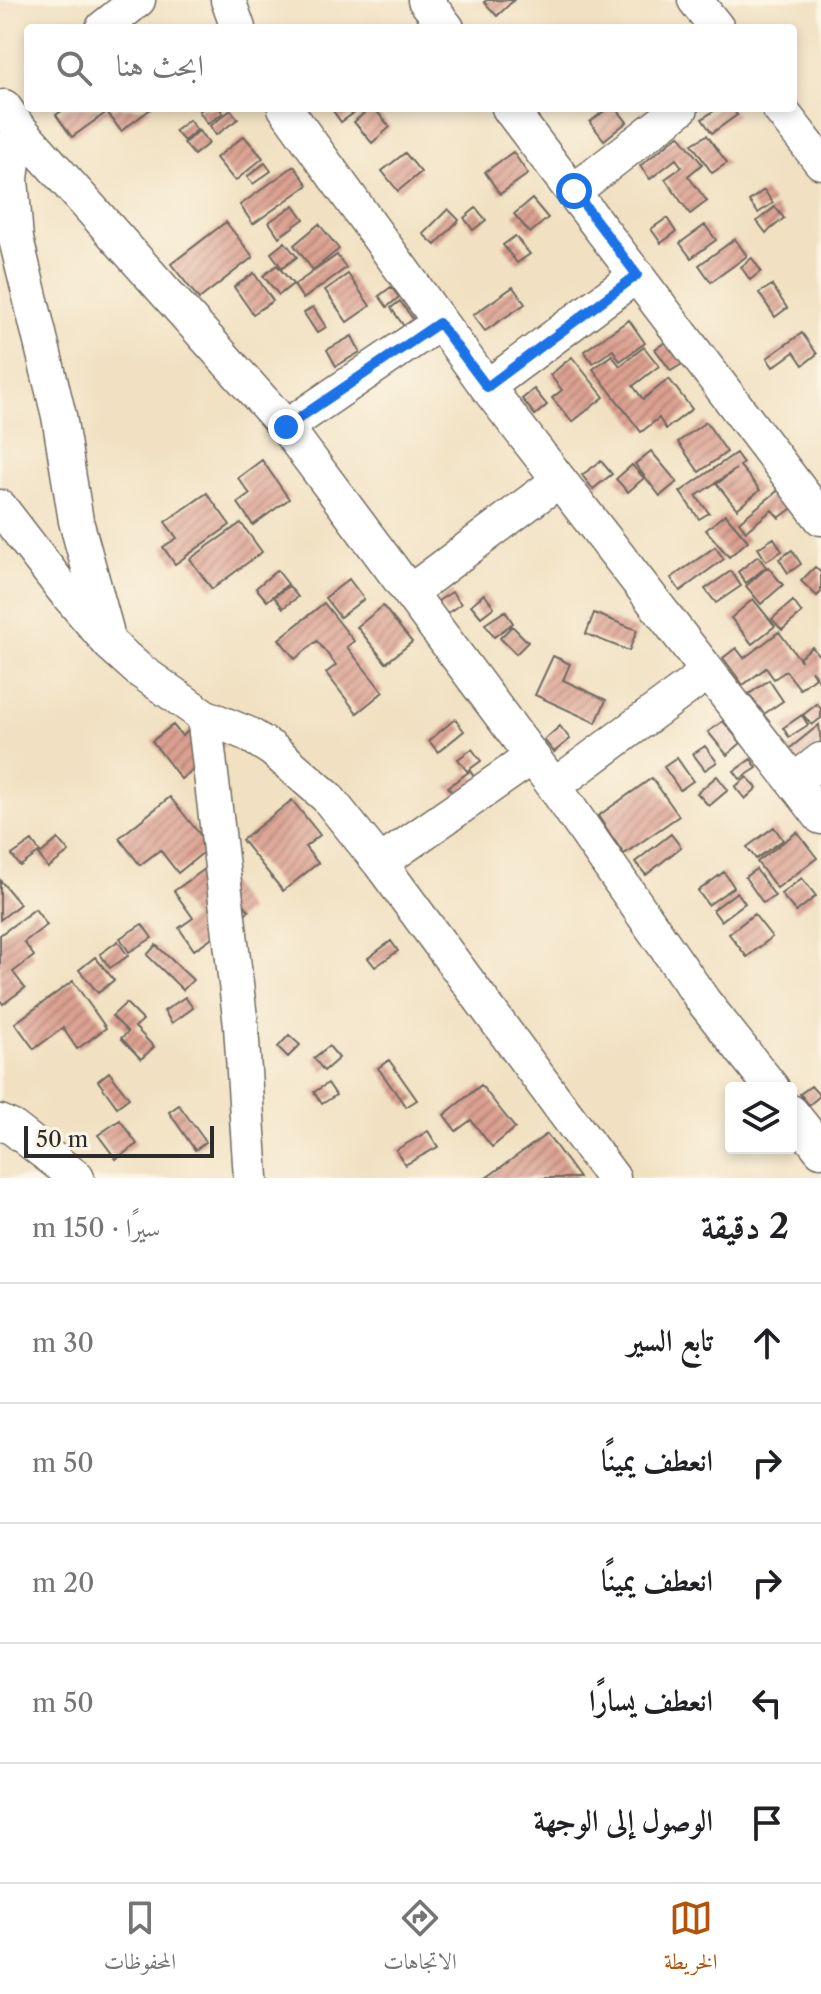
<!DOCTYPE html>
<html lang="ar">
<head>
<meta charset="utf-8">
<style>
	:root { --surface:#fff; --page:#f2f2f2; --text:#202124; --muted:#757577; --line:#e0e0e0; --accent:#b45309 }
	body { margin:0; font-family:"Libre Caslon Text",Amiri,serif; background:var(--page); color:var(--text); direction:rtl }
	.controls { position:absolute; right:24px; bottom:24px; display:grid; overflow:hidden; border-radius:8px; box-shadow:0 4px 12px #0003 }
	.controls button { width:72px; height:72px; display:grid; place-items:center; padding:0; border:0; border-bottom:2px solid var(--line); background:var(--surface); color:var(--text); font:40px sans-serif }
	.scale { position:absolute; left:24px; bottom:20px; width:190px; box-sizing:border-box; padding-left:8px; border:4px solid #2b2b2b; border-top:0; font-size:22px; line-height:28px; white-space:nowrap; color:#2b2b2b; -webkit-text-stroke:6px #fcf5e5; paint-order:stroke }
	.stop { position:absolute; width:24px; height:24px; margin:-18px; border:6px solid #1a73e8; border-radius:50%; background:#fff }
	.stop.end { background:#1a73e8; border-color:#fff; box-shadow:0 2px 8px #0008 }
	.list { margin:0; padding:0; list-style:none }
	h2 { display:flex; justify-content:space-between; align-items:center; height:104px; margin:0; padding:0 32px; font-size:34px }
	h2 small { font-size:26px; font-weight:400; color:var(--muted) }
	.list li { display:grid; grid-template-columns:52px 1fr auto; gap:24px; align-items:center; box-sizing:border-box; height:120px; padding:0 32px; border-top:2px solid var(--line) }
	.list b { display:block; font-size:30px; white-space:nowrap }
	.list em { font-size:26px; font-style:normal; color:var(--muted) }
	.icon { flex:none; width:44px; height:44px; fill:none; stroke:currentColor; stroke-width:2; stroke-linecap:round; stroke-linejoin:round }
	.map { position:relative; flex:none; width:821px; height:1178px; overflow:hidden; direction:ltr }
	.search { position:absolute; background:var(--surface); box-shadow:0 4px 12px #0003; left:24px; right:24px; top:24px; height:88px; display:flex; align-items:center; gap:20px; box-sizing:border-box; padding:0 28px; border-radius:8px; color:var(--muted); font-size:30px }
	.sheet { height:704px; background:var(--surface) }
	nav { display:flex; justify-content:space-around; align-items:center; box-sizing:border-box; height:112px; border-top:2px solid var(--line); background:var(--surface); font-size:22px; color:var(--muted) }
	nav a { display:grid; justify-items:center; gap:4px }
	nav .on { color:var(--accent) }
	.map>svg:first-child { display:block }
	.building { fill:url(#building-hatch) }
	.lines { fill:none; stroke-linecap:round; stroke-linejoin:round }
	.minor-casing { stroke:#706b60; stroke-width:37 }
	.minor { stroke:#fff; stroke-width:34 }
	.route { stroke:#1a73e8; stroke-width:10 }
</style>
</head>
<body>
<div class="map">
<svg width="821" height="1178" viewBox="0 0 821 1178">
	<defs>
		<pattern id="building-hatch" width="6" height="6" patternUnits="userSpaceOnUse" patternTransform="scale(2)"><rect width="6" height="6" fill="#dba091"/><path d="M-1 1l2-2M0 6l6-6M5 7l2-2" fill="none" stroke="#b28377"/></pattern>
	</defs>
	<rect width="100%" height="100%" fill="#fcf5e5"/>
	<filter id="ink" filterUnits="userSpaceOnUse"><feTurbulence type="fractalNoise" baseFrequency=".0125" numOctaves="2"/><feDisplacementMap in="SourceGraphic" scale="16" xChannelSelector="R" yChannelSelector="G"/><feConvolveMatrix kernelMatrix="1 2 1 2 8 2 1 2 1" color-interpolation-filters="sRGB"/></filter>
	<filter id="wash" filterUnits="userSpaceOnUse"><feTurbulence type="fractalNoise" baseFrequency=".006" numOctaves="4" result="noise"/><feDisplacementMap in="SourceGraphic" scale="32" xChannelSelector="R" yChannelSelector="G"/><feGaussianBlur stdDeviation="1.8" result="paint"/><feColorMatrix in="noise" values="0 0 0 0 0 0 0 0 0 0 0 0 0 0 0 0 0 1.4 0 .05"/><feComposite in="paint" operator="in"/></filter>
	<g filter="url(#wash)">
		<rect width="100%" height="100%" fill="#f1e1c2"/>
		<g id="blocks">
			<path class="building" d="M487,0H514L497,16L484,2Z
				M66,108H152L121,131L107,112L72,137L56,115Z
				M204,108H219L223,113L208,124L199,111Z
				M331,108H361L341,122Z
				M370,108H374L390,127L372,143L354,122Z
				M608,108H616L627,122L604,140L590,122Z
				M718,108H732L737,115L712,133L702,119Z
				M231,110L238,119L216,135L210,126Z
				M189,120L197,130L184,141L175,131Z
				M199,131L209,143L194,155L184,143Z
				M679,135L702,164L688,176L707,201L690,214L665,179L682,167L676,159L650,179L640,166Z
				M707,135L727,163L712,173L692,144Z
				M244,136L263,158L235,181L216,158Z
				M513,152L528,174L500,194L485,172Z
				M405,153L421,172L398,191L382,171Z
				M265,163L271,171L253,184L247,177Z
				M294,166L308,185L253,224L240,205Z
				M764,190L773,203L758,213L749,201Z
				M532,199L548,218L530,233L514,214Z
				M294,205L304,219L279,237L269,222Z
				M775,207L784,218L766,233L757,221Z
				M476,208L486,220L473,230L464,218Z
				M448,209L459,220L435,245L423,234Z
				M667,218L676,232L661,243L651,229Z
				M226,222L253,257L199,299L171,264Z
				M319,224L339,249L313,270L294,245Z
				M705,225L716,240L691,258L680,243Z
				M515,236L530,254L517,263L503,245Z
				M735,239L747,256L711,282L699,265Z
				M285,242L297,257L282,268L271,253Z
				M337,255L346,268L303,299L294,285Z
				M752,258L761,271L750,280L741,267Z
				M277,265L293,284L279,295L263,276Z
				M254,273L273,301L253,314L234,287Z
				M348,274L370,306L347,322L325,290Z
				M772,285L787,308L775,317L759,293Z
				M391,287L399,297L387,307L379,296Z
				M513,287L525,304L485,331L473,315Z
				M400,301L423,333L413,339L391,308Z
				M313,307L326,327L317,333L304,313Z
				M629,320L645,343L620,361L613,350L593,363L584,351Z
				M802,333L817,354L803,365L794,352L773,367L767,358Z
				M352,336L360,352L336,366L327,350Z
				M672,338L687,361L671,371L655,349Z
				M644,347L659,366L633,386L643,399L669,379L692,409L666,429L659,418L641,432L593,369L612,355L620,366Z
				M572,357L604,397L572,422L552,398L562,390L550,375Z
				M534,389L547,405L535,415L522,399Z
				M706,422L727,452L699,472L678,442Z
				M651,451L677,482L660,496L635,464Z
				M736,453L743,463L740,466L760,490L737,509L717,484L736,469L696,496L709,513L699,519L680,492Z
				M262,460L289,499L253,525L238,503L250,494L238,478Z
				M601,461L612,474L593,489L582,475Z
				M632,465L644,478L628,492L616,479Z
				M786,484L800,502L779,518L772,510L746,531L739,522Z
				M207,493L230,525L175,564L163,547L177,538L165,522Z
				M725,514L748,541L729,557L706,530Z
				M241,523L262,552L212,589L190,559Z
				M774,538L782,551L766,561L758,548Z
				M715,547L724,559L680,591L671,578Z
				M792,550L801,564L788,573L779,559Z
				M758,556L766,567L746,583L738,572Z
				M768,567L783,585L761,604L746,586Z
				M815,567L821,573V592L817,596L801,581Z
				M277,570L288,584L267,601L256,588Z
				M731,571L741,586L716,603L705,589Z
				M349,579L364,599L340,617L325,598Z
				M289,586L298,597L283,608L274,597Z
				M452,592L461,604L446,614L438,601Z
				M484,594L494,607L481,617L471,605Z
				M753,599L775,626L752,644L731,618Z
				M793,601L802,613L782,630L772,619Z
				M324,603L354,641L347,647L383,692L357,713L326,673L336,665L317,641L295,659L279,639Z
				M383,606L412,642L386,663L357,627Z
				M505,611L513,623L494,637L485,624Z
				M594,613L637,630L629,651L586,634Z
				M512,626L528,642L516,654L500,638Z
				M779,632L801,661L800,657L812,647L821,658V683L811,670L815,677L800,689L786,671L774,679L766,668L743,685L723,658L736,648L744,658Z
				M553,656L570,664L563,680L606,700L596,723L535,695Z
				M769,680L783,701L764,714L749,694Z
				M817,704L821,709V718L812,725L803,715Z
				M802,715L808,725L789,737L783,728Z
				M204,718L225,745L181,779L152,741L173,725L182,736Z
				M455,719L464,731L438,752L429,741Z
				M723,721L741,743L727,755L708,732Z
				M819,725L821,743L799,761L789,749Z
				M560,726L570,739L554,752L544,740Z
				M705,746L717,762L705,770L693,754Z
				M472,749L481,761L467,771L458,759Z
				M677,758L693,781L680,790L664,767Z
				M751,759L757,768L740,779L734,771Z
				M470,771L477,781L455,797L448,787Z
				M717,776L728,790L709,806L697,793Z
				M747,777L757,788L745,799L735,787Z
				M652,778L679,816L624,854L598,816Z
				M170,797L210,847L178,873L160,850L140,865L119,838Z
				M292,800L320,835L305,847L318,863L283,891L242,840Z
				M774,827L783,840L756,859L747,847Z
				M797,832L817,858L777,888L757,862Z
				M671,834L681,847L646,875L635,862Z
				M58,839L69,852L48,868L39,855Z
				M32,841L40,852L20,866L12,855Z
				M215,862L249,911L194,950L179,928L193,918L174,891Z
				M756,869L775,896L763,903L745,877Z
				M724,872L734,887L708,905L698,891Z
				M802,878L816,896L796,912L781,894Z
				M0,880L20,904L0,920Z
				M737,892L745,903L721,921L713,910Z
				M35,909L47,925L24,942L34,956L13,972L25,988L3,1004L0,1000V935Z
				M754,914L772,937L747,957L729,934Z
				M142,924L152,938L129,952L120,938Z
				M118,941L128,956L110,968L100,954Z
				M391,941L398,951L375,967L368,958Z
				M156,945L193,980L183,990L147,955Z
				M95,957L114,980L98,993L79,970Z
				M73,981L106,1028L77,1049L63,1028L34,1049L15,1023Z
				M185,997L193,1008L172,1023L164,1011Z
				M126,1003L143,1020L135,1027L154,1047L141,1059L121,1038L128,1032L112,1016Z
				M289,1035L300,1045L288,1057L278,1047Z
				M329,1046L339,1058L324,1071L314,1058Z
				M389,1060L417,1100L406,1107L378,1068Z
				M109,1072L129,1098L117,1107L98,1081Z
				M328,1083L336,1095L322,1104L314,1092Z
				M481,1085L515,1128L492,1147L471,1120L456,1131L444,1115Z
				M811,1086L820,1096L809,1105L800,1094Z
				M179,1105L206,1142L195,1150L169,1112Z
				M120,1120L137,1144L116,1159L98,1135Z
				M428,1131L438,1147L405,1165L396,1150Z
				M547,1134L579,1178H486Z"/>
		</g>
	</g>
	<g filter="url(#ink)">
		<use href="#blocks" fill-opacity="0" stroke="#706b60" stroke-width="2"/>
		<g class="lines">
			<g class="minor-casing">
				<path id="minor" d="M228,0L238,28
					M425,0L447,28
					M695,0L717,28
					M103,28L138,0
					M4,107L17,126L286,427L554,786L704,1002L772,1088
					M285,108L487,387L821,817
					M509,108L821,518
					M779,108L821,162
					M17,126L11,179L16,239L59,416L76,521L106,630
					M574,191L681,108
					M487,387L637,275
					M286,427L439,323
					M0,507L63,589L110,644L139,670L204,716L248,734L272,749L327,797L380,863L613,1178
					M410,592L558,481
					M204,716L241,1026L251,1178
					M794,781L821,760
					M554,786L708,672
					M380,863L532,757
					M791,1112L821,1150
					M0,1122L13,1128L77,1178"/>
			</g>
			<use href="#minor" class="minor"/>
		</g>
	</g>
	<g class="lines" filter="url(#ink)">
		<path class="route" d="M286,427L439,323L487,387L637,275L574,191"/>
	</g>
</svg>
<div class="controls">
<button><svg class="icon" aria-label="layers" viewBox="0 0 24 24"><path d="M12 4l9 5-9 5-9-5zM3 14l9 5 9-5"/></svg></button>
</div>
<div class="scale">50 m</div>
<div class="stop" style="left:574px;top:191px"></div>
<div class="stop end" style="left:286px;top:427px"></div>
<div class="search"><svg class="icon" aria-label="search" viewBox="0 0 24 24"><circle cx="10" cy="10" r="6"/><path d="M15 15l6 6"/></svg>ابحث هنا</div>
</div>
<section class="sheet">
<h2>2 دقيقة<small>سيرًا · 150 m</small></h2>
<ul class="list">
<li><svg class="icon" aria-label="ahead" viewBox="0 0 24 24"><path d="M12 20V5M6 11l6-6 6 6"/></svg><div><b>تابع السير</b></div><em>30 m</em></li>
<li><svg class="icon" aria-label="right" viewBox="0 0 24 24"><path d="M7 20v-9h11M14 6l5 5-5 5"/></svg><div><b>انعطف يمينًا</b></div><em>50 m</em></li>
<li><svg class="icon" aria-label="right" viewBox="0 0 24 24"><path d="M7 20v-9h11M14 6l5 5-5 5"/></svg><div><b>انعطف يمينًا</b></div><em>20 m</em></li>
<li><svg class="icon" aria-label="left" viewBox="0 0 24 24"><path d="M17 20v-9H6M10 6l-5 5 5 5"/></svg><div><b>انعطف يسارًا</b></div><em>50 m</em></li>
<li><svg class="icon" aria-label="arrive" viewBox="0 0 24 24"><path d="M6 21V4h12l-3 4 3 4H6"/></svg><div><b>الوصول إلى الوجهة</b></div></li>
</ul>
</section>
<nav>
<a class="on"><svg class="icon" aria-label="map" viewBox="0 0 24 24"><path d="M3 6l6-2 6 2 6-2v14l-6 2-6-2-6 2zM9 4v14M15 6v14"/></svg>الخريطة</a>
<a><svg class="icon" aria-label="directions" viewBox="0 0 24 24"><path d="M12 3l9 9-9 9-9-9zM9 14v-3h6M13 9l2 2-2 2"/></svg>الاتجاهات</a>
<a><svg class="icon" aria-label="saved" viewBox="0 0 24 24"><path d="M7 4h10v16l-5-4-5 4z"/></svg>المحفوظات</a>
</nav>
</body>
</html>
